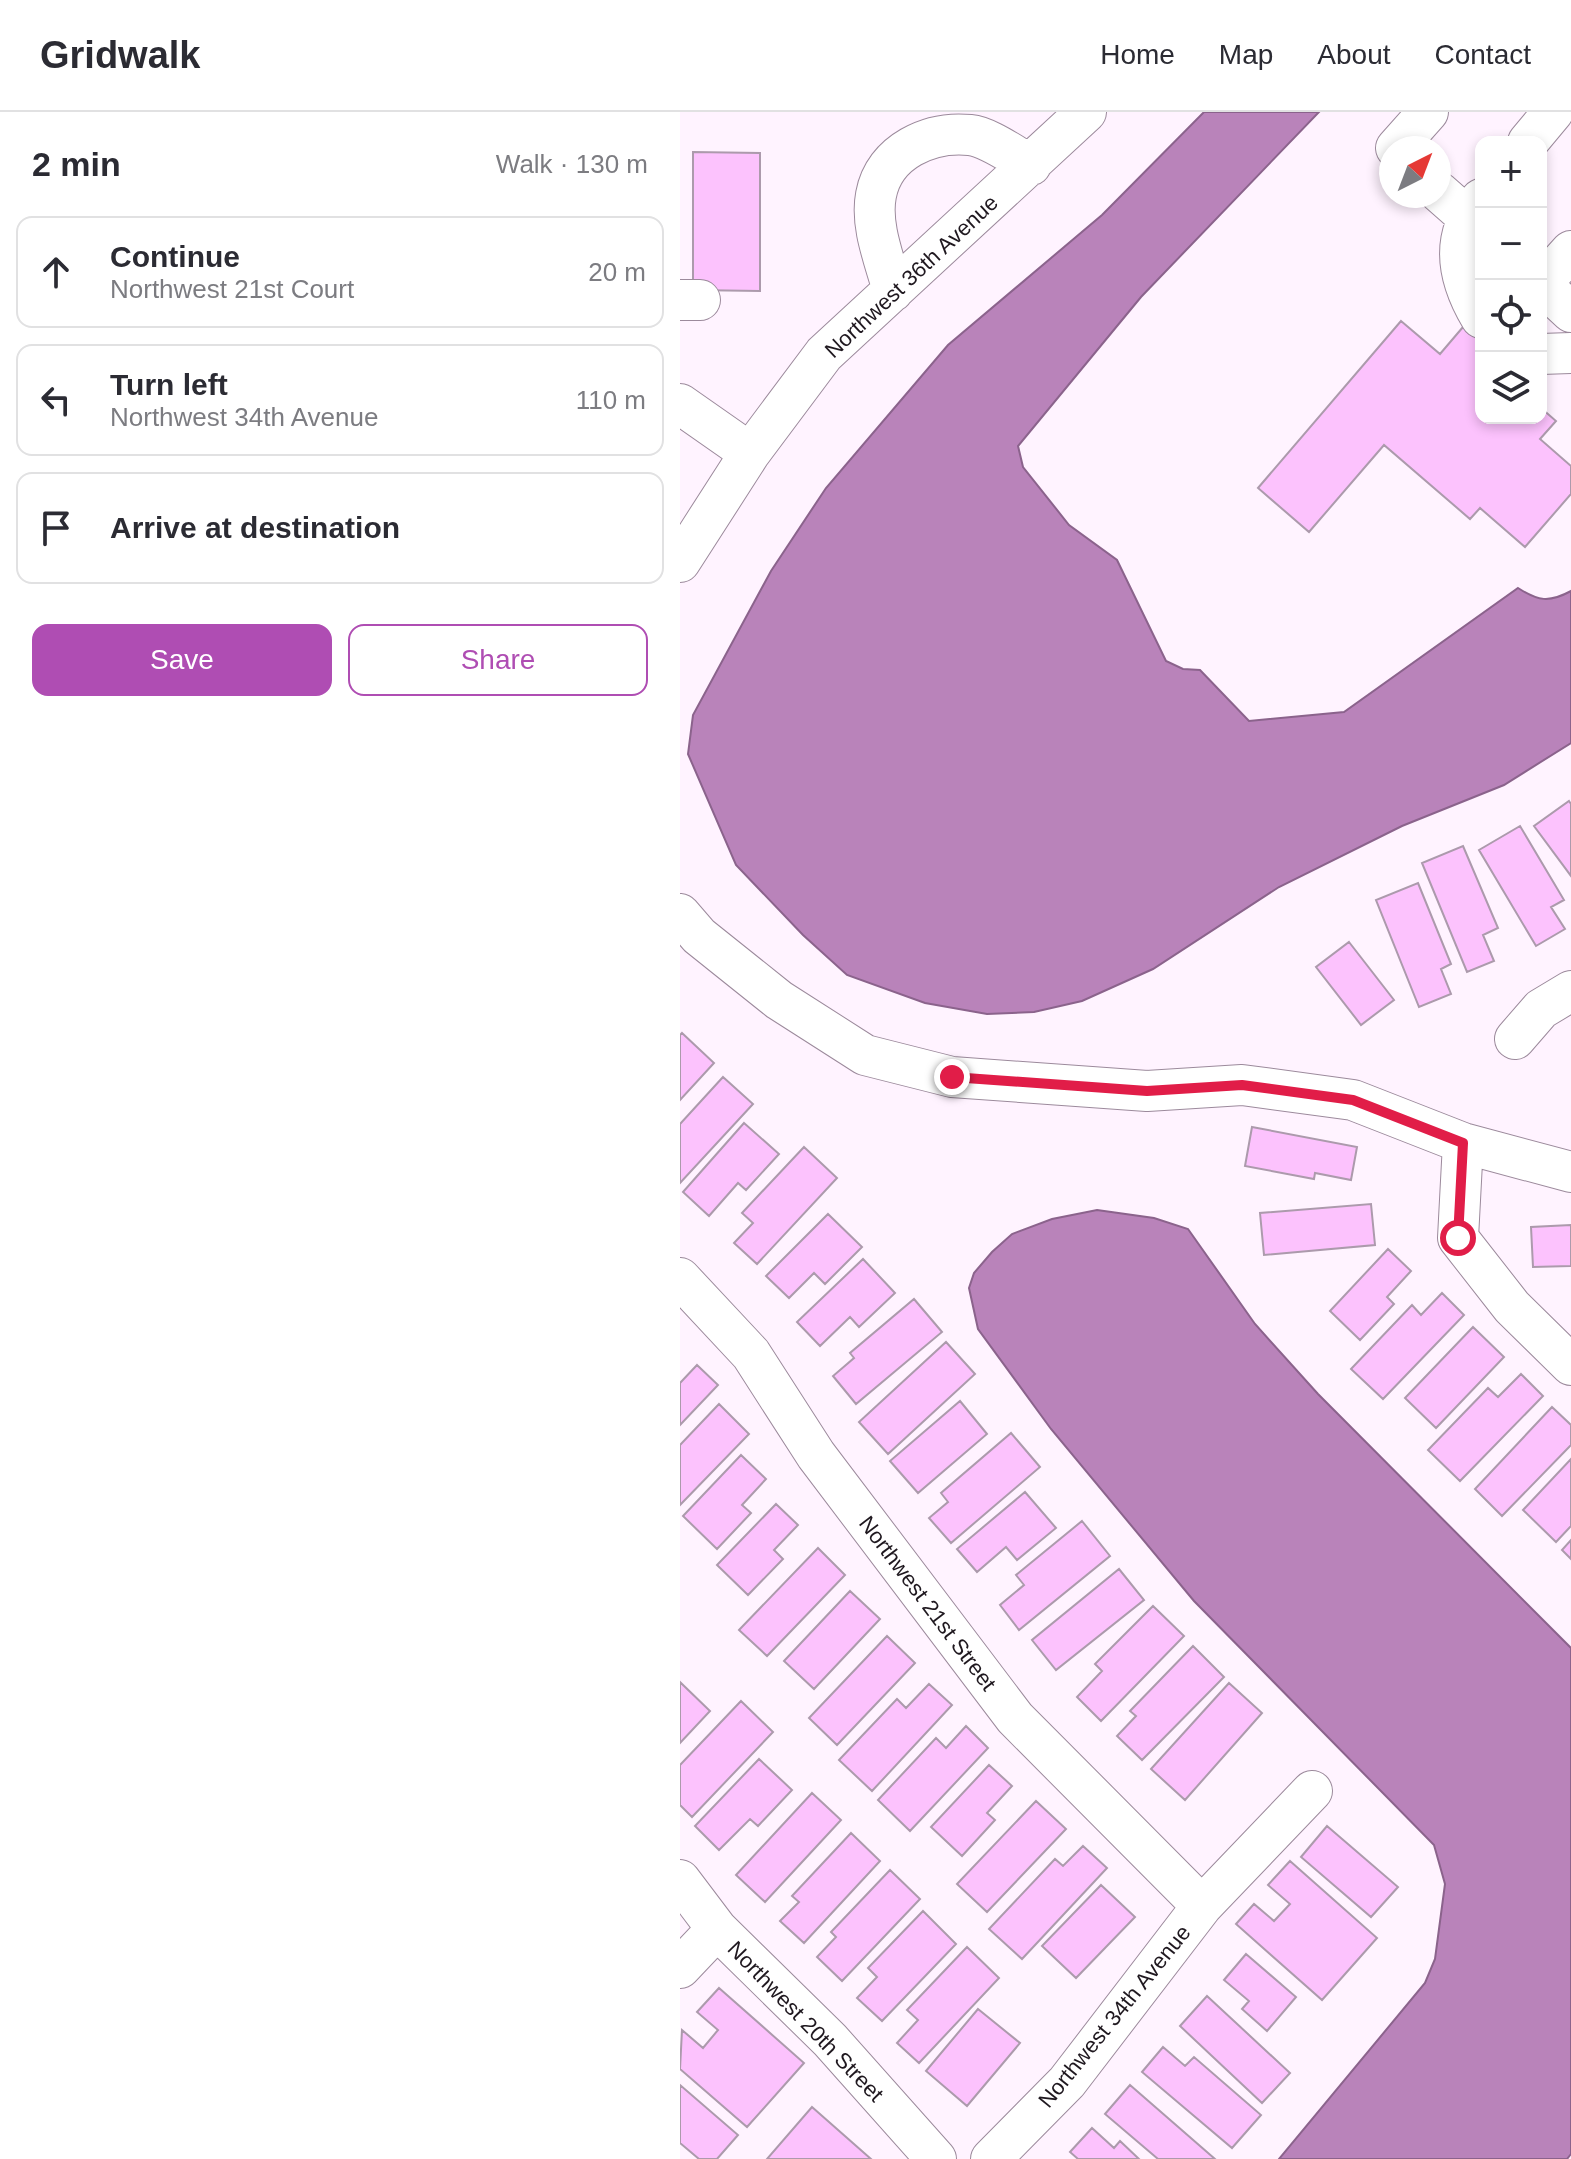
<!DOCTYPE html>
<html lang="en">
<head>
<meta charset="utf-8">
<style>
	:root { --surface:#fff; --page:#f7f7f7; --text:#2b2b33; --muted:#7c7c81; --line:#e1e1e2; --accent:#af4db3 }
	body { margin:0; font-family:Helvetica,sans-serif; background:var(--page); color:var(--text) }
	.controls { position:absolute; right:24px; top:24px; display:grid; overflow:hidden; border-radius:16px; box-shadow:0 4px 12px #0003 }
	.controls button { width:72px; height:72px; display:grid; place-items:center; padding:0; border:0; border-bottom:2px solid var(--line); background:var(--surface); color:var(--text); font:40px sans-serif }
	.compass { position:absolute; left:699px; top:24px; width:72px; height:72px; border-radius:50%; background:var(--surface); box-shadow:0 4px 12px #0003; rotate:42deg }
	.stop { position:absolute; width:24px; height:24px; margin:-18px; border:6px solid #e11d48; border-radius:50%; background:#fff }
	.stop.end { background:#e11d48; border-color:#fff; box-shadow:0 2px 8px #0008 }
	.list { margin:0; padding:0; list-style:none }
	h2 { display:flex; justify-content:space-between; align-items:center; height:104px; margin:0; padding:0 32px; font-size:34px }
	h2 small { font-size:26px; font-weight:400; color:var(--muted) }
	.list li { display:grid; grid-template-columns:52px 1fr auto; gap:24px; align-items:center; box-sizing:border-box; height:112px; margin:0 16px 16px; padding:0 16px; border:2px solid var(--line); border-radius:16px }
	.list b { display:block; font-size:30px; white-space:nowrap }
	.list p { margin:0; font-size:26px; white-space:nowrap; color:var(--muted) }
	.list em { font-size:26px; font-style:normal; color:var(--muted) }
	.actions { display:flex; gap:16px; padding:24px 32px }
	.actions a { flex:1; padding:18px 0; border:2px solid var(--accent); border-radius:16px; text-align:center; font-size:28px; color:var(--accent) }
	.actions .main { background:var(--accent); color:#fff }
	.icon { flex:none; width:44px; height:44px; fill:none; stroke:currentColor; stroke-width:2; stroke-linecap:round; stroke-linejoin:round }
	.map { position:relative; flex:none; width:891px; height:2047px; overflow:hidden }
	header { display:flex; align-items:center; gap:48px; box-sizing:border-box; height:112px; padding:0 40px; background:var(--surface); border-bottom:2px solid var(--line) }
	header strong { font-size:38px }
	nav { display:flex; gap:44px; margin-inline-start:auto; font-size:28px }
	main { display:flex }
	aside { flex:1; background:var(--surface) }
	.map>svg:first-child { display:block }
	.water { fill:#b983ba; stroke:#8b638c; stroke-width:2 }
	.building { fill:#fcc2fd; stroke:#ac9aac; stroke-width:2 }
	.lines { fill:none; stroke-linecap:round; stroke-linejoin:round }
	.minor-casing { stroke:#9c8a9c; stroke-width:42 }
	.minor { stroke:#fff; stroke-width:40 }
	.route { stroke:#e11d48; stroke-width:10 }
	.labels { text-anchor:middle; stroke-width:7; stroke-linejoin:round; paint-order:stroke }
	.street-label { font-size:22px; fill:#1f181f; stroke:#fff }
</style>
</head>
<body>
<header>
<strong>Gridwalk</strong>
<nav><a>Home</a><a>Map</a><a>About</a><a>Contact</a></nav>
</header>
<main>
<aside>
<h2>2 min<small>Walk · 130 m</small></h2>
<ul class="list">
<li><svg class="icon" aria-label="ahead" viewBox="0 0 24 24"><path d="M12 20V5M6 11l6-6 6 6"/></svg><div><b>Continue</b><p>Northwest 21st Court</p></div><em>20 m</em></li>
<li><svg class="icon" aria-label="left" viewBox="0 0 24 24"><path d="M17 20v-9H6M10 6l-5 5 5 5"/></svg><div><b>Turn left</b><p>Northwest 34th Avenue</p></div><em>110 m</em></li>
<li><svg class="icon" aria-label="arrive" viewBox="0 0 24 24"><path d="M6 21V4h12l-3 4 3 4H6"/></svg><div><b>Arrive at destination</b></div></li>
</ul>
<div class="actions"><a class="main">Save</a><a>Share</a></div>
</aside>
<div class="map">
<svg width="891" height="2047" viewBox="0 0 891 2047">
	<rect width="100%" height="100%" fill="#fff3ff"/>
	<path class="water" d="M524,0H639L461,185L338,334L343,355L389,413L437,448L486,549L503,557L520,558L569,609L664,600L838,476C858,489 869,491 891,479V631L824,673L722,714L599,775L473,857L402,889L354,900L307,902L245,891L167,863L123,823L56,753L8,642L13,603L91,459L146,376L268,233L422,103Z
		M417,1098L474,1106L508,1117L575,1212L638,1282L891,1536V2042L887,2047H599L745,1871L755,1847L765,1772L754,1733L514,1489L371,1317L298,1217L289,1176L294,1161L312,1140L332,1122L372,1107Z"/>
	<path class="building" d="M13,40L80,41V179L13,178Z
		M721,209L760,242L783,215L801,230V306H861V296L876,309L860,327L891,354V382L845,435L800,396L790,407L704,333L629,420L578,376Z
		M889,689L891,692V764L854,714Z
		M840,714L884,788L871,795L885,817L856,834L799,738Z
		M783,734L818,816L803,823L814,849L787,860L742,751Z
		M738,771L771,852L761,857L771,882L739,895L696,788Z
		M669,830L714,888L681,913L636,855Z
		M2,921L34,951L0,988V923Z
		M43,965L73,992L0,1071V1012Z
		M64,1011L99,1042L66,1078L58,1071L29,1104L3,1080Z
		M572,1015L677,1035L671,1068L635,1061L634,1067L565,1054Z
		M124,1035L157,1066L77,1152L54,1131L73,1111L62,1101Z
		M691,1092L695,1133L584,1143L580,1101Z
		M148,1102L182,1135L145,1172L134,1161L109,1186L86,1164Z
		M891,1113V1154L853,1155L851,1115Z
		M708,1137L731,1159L707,1185L714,1192L680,1228L650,1199Z
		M183,1147L215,1181L179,1215L170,1205L140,1234L117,1210Z
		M762,1181L784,1203L703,1287L671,1257L732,1193L741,1203Z
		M234,1187L262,1220L176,1292L153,1264L174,1246L170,1241Z
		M793,1215L824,1245L756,1316L725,1286Z
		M266,1230L295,1262L208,1342L179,1310Z
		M17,1253L38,1273L0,1313V1271Z
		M841,1262L863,1284L780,1369L748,1338L808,1276L818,1285Z
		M280,1289L307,1322L238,1381L210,1349Z
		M39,1292L69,1322L0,1393V1333Z
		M872,1295L891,1313V1333L822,1404L795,1377Z
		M331,1321L360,1355L271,1431L249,1406L268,1390L261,1381Z
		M61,1343L86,1367L62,1393L71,1401L37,1437L3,1404Z
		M891,1347V1414L876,1430L843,1398Z
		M345,1380L376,1416L337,1448L326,1435L297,1460L277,1437Z
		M96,1392L118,1413L94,1438L103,1447L68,1483L37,1453Z
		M402,1409L430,1444L339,1518L320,1493L344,1473L336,1463Z
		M891,1428V1447L882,1438Z
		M138,1436L165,1463L87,1544L59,1518Z
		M439,1457L464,1488L376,1558L352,1528Z
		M170,1479L200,1507L134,1577L104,1549Z
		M473,1494L504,1524L421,1609L397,1585L422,1559L415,1552Z
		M207,1524L235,1551L157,1633L129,1606Z
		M513,1534L544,1565L462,1648L437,1624L456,1604L450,1599Z
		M0,1570L30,1599L0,1631Z
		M549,1571L582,1601L505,1688L471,1657Z
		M249,1572L272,1593L192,1679L159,1648L217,1587L226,1596Z
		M61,1589L93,1620L12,1705L0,1693V1653Z
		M286,1614L308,1636L230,1719L198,1688L256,1626L266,1636Z
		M79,1647L112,1678L78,1714L70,1707L39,1738L15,1714Z
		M309,1653L332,1674L307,1701L315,1708L282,1744L251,1715Z
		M132,1681L161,1708L85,1790L56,1763Z
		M356,1689L386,1717L307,1800L277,1772Z
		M647,1714L718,1775L691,1805L621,1745Z
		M171,1721L200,1749L124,1831L100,1809L119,1790L112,1784Z
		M403,1734L427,1756L342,1847L309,1817L375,1747L383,1754Z
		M610,1749L697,1826L642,1888L556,1812L574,1792L594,1809L610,1792L588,1773Z
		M210,1758L240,1787L162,1869L137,1845L156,1825L151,1820Z
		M421,1773L455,1805L396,1866L362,1834Z
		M243,1799L276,1832L202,1909L177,1886L197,1865L188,1856Z
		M287,1835L319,1866L239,1951L217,1931L238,1908L227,1898Z
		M566,1842L616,1885L587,1919L562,1897L569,1889L544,1868Z
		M39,1876L124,1951L67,2015L0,1957L2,1918L23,1936L38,1918L17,1900Z
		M527,1884L610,1961L582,1991L500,1914Z
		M298,1897L340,1931L287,1994L246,1959Z
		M483,1935L505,1954L514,1945L581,2003L552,2036L462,1960Z
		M0,1973L58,2023L37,2047H19L0,2031Z
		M450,1973L535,2047H478L425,2002Z
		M132,1995L191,2047H87Z
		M412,2016L434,2036L440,2029L459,2047H398L390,2040Z"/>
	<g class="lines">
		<g class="minor-casing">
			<path id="minor" d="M848,30L873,0
				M716,36L748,0
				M759,80L801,117
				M801,87C770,125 777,166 801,206
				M891,139L861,172L891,200
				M213,179C205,149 190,114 196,83C204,39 250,19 290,23C309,25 334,44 351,53
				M0,188H20
				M861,242L891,241
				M0,292L70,341
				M0,450L70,341L144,242L406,0
				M0,802L19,824L99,888L185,943L272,965L467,979L562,973L673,988L783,1031L891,1060
				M835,927L861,897L891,879
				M783,1031L778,1126L832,1195L891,1253
				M0,1166L71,1242L136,1343L335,1606L522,1794
				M0,1768L37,1817L150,1928L256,2047
				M0,1856L37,1817
				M311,2047L387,1970L522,1794L632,1679"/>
		</g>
		<use href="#minor" class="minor"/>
	</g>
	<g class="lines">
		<path class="route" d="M272,965L467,979L562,973L673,988L783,1031L778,1126"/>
	</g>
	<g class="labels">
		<g class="street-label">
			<text transform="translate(231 164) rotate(-43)" y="8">Northwest 36th Avenue</text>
			<text transform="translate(248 1491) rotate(53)" y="8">Northwest 21st Street</text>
			<text transform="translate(434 1904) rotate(-51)" y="8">Northwest 34th Avenue</text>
			<text transform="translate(126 1909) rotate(46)" y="8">Northwest 20th Street</text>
		</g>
	</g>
</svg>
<div class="controls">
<button>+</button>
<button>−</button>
<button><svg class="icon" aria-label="locate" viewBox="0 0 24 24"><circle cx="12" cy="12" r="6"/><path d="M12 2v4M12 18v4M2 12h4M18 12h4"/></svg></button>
<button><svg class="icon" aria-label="layers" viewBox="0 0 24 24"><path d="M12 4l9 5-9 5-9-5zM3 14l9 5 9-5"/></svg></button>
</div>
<svg class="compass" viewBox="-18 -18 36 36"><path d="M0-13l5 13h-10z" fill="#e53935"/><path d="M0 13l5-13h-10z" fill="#7c7c81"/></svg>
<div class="stop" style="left:778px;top:1126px"></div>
<div class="stop end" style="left:272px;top:965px"></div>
</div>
</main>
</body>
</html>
